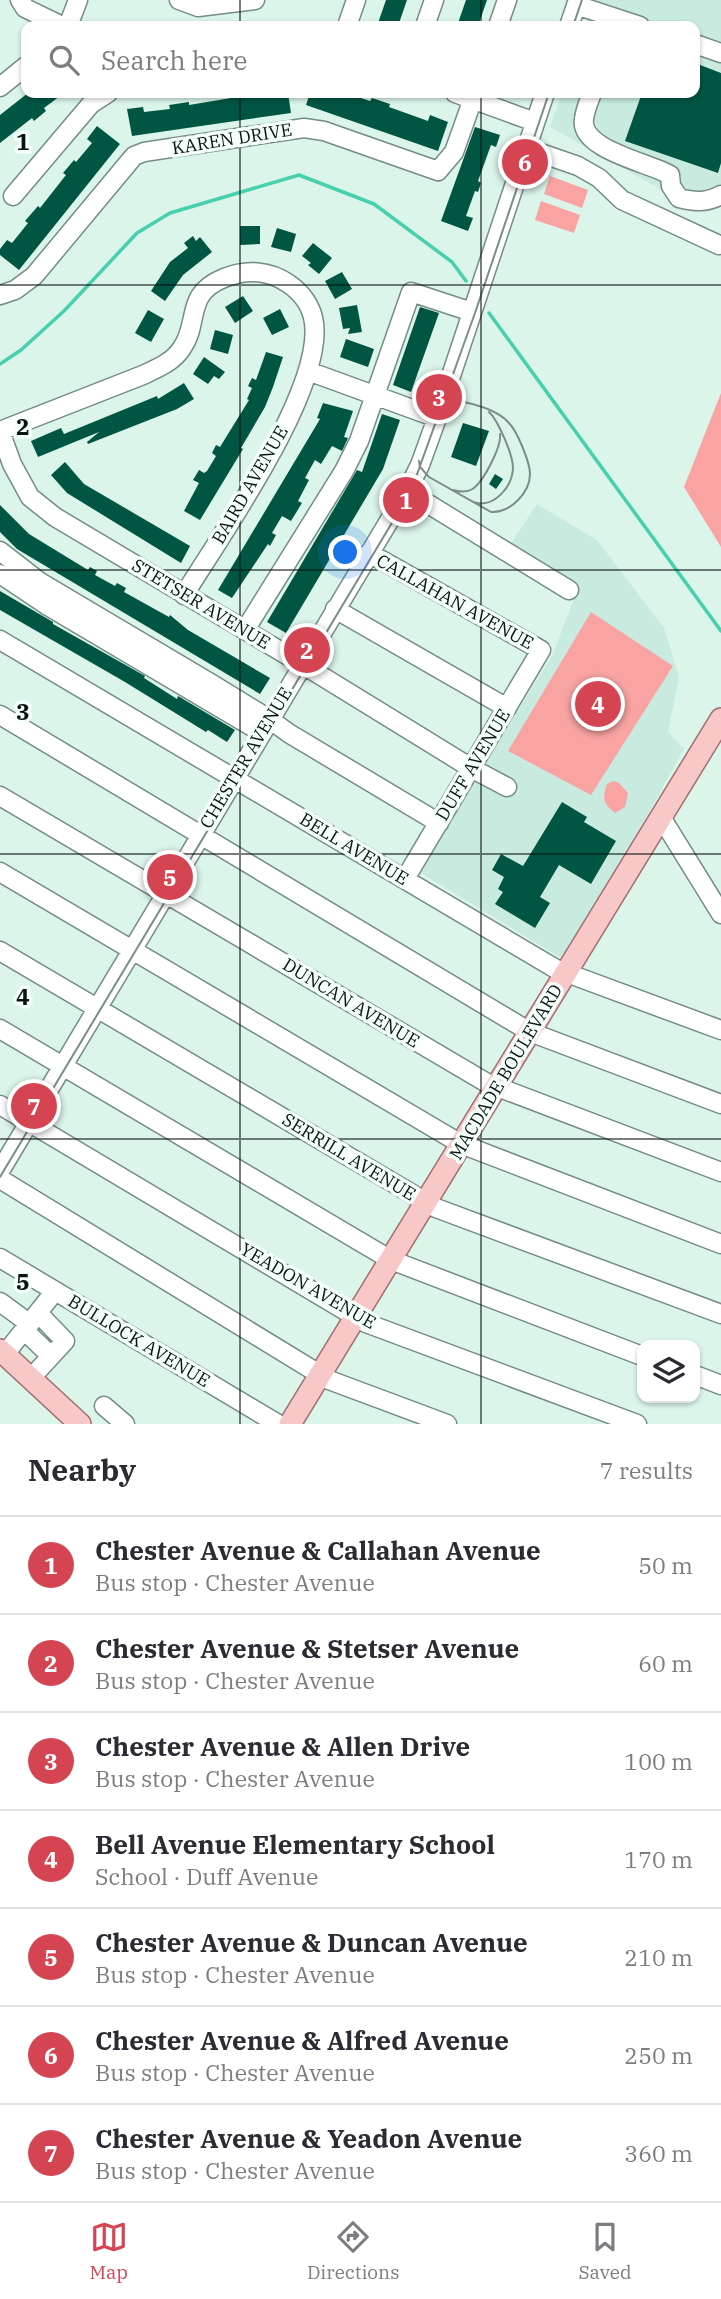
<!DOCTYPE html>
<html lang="en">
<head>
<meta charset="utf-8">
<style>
	:root { --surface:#fff; --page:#f7f7f7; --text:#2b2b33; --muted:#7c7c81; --line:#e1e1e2; --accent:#d44451 }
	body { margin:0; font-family:"IBM Plex Serif",serif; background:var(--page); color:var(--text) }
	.controls { position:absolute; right:21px; bottom:21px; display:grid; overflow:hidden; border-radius:14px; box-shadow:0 2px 5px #0004 }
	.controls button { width:63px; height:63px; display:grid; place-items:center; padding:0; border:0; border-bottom:2px solid var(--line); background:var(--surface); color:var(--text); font:35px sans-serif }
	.you { position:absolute; left:346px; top:553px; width:24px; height:24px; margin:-18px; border:5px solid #fff; border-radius:50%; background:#1a73e8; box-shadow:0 0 0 10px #1a73e833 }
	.badge { display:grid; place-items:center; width:46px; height:46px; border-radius:50%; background:var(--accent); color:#fff; font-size:23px; font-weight:700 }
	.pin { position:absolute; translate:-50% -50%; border:4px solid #fff; box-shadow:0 2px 7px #0006 }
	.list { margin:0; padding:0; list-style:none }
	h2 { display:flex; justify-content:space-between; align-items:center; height:91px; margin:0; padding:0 28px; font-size:30px }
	h2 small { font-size:23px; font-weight:400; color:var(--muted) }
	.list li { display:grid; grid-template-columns:46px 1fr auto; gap:21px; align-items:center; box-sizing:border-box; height:98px; padding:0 28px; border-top:2px solid var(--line) }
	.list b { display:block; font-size:26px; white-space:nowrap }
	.list p { margin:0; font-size:23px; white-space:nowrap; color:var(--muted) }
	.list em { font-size:23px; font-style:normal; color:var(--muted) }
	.icon { flex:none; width:38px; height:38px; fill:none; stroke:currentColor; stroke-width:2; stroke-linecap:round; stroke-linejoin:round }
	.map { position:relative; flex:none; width:721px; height:1424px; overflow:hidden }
	.search { position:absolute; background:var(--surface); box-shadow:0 2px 5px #0004; left:21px; right:21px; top:21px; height:77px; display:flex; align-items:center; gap:18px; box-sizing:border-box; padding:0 24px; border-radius:14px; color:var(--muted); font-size:26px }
	.sheet { height:777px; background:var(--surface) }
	nav { display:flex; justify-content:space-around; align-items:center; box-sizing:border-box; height:98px; border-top:2px solid var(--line); background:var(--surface); font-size:19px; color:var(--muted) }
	nav a { display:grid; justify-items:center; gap:4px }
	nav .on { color:var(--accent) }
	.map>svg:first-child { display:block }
	.built { fill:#c9ebdf }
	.green { fill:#f9a3a3 }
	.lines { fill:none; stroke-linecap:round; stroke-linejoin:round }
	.stream { stroke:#47d0ad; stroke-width:3.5 }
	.building { fill:#005543 }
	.minor-casing { stroke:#758c84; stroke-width:21 }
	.major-casing { stroke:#a16f6e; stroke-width:24 }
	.minor { stroke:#fff; stroke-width:18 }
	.major { stroke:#f8c7c7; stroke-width:21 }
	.tram { stroke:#7b8d87; stroke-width:2 }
	.grid { fill:none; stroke:#0a1310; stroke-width:2; stroke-opacity:0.55 }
	.labels { text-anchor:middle; stroke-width:7; stroke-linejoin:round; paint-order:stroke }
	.street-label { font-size:18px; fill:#0a1310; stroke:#f4fefa }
	.grid-label { font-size:23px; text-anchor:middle; font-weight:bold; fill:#0a1310; stroke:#f4fefa; stroke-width:7; stroke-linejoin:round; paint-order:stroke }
</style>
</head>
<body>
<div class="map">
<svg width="721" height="1424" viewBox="0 0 721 1424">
	<rect width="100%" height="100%" fill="#dbf5eb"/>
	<path class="built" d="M595,0H721V204L699,211L550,127L562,93H695V26H585Z
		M537,504L597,540L664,628L679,677L668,732L684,749L642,825L561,958L419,872L553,654L577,591L508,548Z"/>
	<path class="green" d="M550,176L588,190L582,208L544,194Z
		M541,201L580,215L574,233L535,220Z
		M721,393V547L684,487Z
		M591,612L673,666L591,795L508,751Z
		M613,781L619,783L628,793L625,807L615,813C603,804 602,798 607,784Z"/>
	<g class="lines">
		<path class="stream" d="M489,313L721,631
			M0,364L21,350L64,311L137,233L170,213L299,175L374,204L452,262L466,281"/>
	</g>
	<path class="building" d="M386,0H407L398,26H377Z
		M466,0H487L478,26H457Z
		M695,63L721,73V163L718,173L625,141L642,93H695Z
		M28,93H64L44,108L46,111L34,121L32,118L0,143V115Z
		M246,93L247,97L288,93L291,113L132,136L127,109L143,107L144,112L170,109L169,105L189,102V105L231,98L230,96Z
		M310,93H346L370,101L372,98L390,104L389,107L428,121L430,115L448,122L438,151L306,105Z
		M97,126L120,144L19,270L0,255V249L7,240L12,243L28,223L25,221L38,206L40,208L66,175L63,173L74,160L76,162L92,143L87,139Z
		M475,127L500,135L496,147L491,145L478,181L481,183L478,192L475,191L466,216L473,218L468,231L441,221Z
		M240,226H260V244L240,245Z
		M277,228L296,234L291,252L271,247Z
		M193,236L196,241L200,237L212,252L183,275L165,301L151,291L170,262L188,248L184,243Z
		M313,243L332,258L319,274L308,265L311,263L302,256Z
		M342,272L352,289L335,299L325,281Z
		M243,296L253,311L235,323L225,307Z
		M357,305L362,332L348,334L350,328L343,329L339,308Z
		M420,307L439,313L411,392L393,385Z
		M280,309L289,327L272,335L263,318Z
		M148,310L164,319L151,342L135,333Z
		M215,330L233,335L228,354L210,349Z
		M346,339L374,349L368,367L340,357Z
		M266,352L283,357L273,387L265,407L241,448L243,449L200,520L184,511L199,483L193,480L199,470L204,473L207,471L216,456L212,453L216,445L220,447L249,400L247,399L252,388L248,386L252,378L256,380Z
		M204,357L225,372L219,379L214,376L208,384L193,374Z
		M184,383L194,399L177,409L88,444L87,442L99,432L38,457L31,441L61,428L64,434L157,396L158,399Z
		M323,403L353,411L344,437L348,438L342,451L332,446L321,464L315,460L305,478L309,480L298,501L302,503L291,521L282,516L272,533L276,535L270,546L268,544L232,598L218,590L320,419L317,418Z
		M382,414L400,420L383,469L286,633L267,622L357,470L362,472Z
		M463,423L489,431L476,466L451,457Z
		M65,462L84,484L190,546L181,563L67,493L51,475Z
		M495,474L503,479L496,489L489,484Z
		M0,505L29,534L88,570L90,567L97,571L95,575L115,586L117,583L126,588L124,592L169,617L170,615L188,630L270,678L260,694L17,549L0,532Z
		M0,591L53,622V624L145,676L144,678L177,699L178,696L235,730L227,742L208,730L206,732L125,682L0,610Z
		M562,802L587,817L584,822L616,841L591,884L559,865L540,897L550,903L535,928L495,904L503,892L498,889L504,877L492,870L501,854L523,866Z"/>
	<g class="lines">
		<g class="minor-casing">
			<path id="minor" d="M20,0L25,8L62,26
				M179,0L198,7L255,0
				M576,5L640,26
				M68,26L78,0
				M347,26L356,0
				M425,26L434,0
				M498,26L507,0
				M569,26L578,0
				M695,44L721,53
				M0,87L26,66
				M455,93L535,122
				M592,93C589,101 585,110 584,119C579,150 651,163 670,175L671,186L679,198C695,202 706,203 721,195
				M526,148L578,166L599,178L622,200L719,245
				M13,196L91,104L108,93
				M0,295L15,290L34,276L134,156L144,152L304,128L324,131L438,171L454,152L475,93
				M308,371L437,418
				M0,431L143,375C158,368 173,362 182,348C200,322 184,294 224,278C246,269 269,270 289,284C302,293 312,307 314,323C323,391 221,535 184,595
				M0,431L12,464L30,497L55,517L302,664L471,768L507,787
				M407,491L569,590
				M0,551L40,582L212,684L269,719L290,734L439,823
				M369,553L541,650L405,879
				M0,574L48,606L261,732
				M335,609L507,708
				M245,630L344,471L359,441L411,292L472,312
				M0,640L556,969L721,1030
				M0,715L530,1032L721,1104
				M0,796L487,1083L721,1172
				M661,817L721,914
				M0,872L461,1144L721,1244
				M0,951L436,1208L721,1314
				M0,1029L391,1260L642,1356
				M0,1105L366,1323L637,1424
				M0,1171L407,491L420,465L437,418L545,93
				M0,1179L329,1380L447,1424
				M0,1258L278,1424
				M0,1302L30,1324
				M25,1331L51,1356
				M5,1354L55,1291
				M695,1375L721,1385
				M31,1378L65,1341L38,1313
				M104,1406L125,1424"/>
		</g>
		<g class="major-casing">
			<path id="major" d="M0,1350L80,1424
				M290,1424L721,719"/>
		</g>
		<use href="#minor" class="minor"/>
		<use href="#major" class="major"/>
		<path class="tram" d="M573,26L582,0
			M419,461L420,467L429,477L491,512C510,513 530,493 530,474C530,462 517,431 509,423C498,410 471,403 454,400L437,407
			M453,490C460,492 467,493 474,488C484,480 502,446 500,434
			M473,502C493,509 512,488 513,468C513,455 498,420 489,412
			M0,1177L411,491L475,313L549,93"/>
	</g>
	<path class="grid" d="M240,0V26M481,0V26M240,93V1424M481,93V1424M0,285H721M0,570H721M0,854H721M0,1139H721"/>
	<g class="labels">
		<g class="street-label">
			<text transform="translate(232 139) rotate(-9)" y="6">KAREN DRIVE</text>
			<text transform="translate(250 485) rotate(-60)" y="6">BAIRD AVENUE</text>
			<text transform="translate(455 602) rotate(29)" y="6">CALLAHAN AVENUE</text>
			<text transform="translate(201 604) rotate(31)" y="6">STETSER AVENUE</text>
			<text transform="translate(246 758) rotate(-59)" y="6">CHESTER AVENUE</text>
			<text transform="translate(473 765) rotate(-59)" y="6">DUFF AVENUE</text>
			<text transform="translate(354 849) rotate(31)" y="6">BELL AVENUE</text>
			<text transform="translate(351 1003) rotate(31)" y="6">DUNCAN AVENUE</text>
			<text transform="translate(506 1072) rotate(-59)" y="6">MACDADE BOULEVARD</text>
			<text transform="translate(349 1157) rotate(31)" y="6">SERRILL AVENUE</text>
			<text transform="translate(308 1286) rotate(30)" y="6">YEADON AVENUE</text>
			<text transform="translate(139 1341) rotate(31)" y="6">BULLOCK AVENUE</text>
		</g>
	</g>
	<g class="grid-label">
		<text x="23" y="150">1</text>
		<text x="23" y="435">2</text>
		<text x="23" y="720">3</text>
		<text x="23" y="1005">4</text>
		<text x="23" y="1290">5</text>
	</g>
</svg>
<div class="controls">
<button><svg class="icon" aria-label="layers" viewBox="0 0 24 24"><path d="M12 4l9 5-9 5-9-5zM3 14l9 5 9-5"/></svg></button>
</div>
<div class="you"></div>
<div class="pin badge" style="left:406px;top:500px">1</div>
<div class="pin badge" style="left:307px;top:650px">2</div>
<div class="pin badge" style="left:439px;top:397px">3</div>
<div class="pin badge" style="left:598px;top:704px">4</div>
<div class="pin badge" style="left:170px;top:877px">5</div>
<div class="pin badge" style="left:525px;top:162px">6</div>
<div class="pin badge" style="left:34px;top:1106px">7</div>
<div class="search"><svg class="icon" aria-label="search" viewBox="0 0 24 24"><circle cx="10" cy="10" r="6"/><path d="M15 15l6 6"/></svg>Search here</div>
</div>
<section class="sheet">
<h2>Nearby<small>7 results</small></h2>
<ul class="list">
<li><span class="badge">1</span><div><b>Chester Avenue &amp; Callahan Avenue</b><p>Bus stop · Chester Avenue</p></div><em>50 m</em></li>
<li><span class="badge">2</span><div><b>Chester Avenue &amp; Stetser Avenue</b><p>Bus stop · Chester Avenue</p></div><em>60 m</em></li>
<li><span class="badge">3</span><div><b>Chester Avenue &amp; Allen Drive</b><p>Bus stop · Chester Avenue</p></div><em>100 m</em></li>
<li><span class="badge">4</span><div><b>Bell Avenue Elementary School</b><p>School · Duff Avenue</p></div><em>170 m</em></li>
<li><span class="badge">5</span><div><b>Chester Avenue &amp; Duncan Avenue</b><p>Bus stop · Chester Avenue</p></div><em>210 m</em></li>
<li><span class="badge">6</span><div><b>Chester Avenue &amp; Alfred Avenue</b><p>Bus stop · Chester Avenue</p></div><em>250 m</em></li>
<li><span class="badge">7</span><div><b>Chester Avenue &amp; Yeadon Avenue</b><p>Bus stop · Chester Avenue</p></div><em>360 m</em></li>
</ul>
</section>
<nav>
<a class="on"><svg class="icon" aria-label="map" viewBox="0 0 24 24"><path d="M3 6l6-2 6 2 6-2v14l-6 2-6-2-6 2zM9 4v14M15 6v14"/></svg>Map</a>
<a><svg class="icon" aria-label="directions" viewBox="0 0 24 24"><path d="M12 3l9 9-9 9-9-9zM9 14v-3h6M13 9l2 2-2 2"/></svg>Directions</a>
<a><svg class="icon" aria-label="saved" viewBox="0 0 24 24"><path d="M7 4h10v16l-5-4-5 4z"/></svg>Saved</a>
</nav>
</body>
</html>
